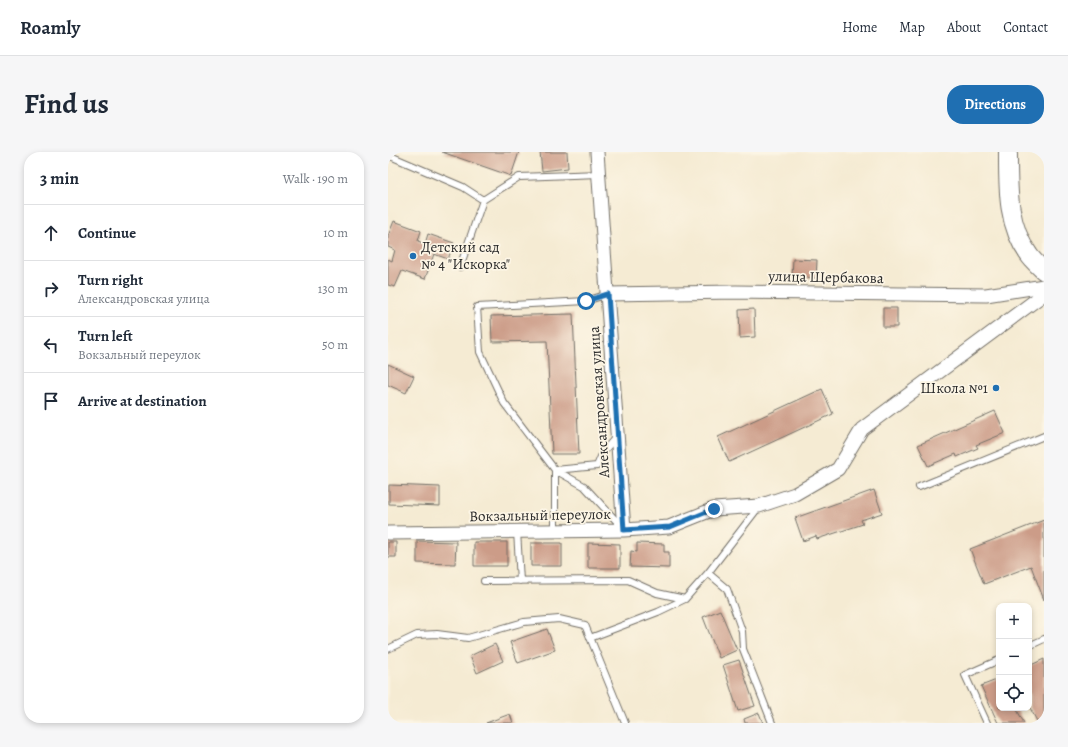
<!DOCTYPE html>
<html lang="en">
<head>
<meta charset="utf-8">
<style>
	:root { --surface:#fff; --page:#f6f6f7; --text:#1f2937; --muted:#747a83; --line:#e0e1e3; --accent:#1f6fb2 }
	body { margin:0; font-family:Alegreya,serif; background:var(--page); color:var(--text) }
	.controls { position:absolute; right:12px; bottom:12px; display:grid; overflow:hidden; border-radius:8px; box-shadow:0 2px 6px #0003 }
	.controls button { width:36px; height:36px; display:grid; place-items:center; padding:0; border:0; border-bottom:1px solid var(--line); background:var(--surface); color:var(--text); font:20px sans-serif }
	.stop { position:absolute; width:12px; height:12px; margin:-9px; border:3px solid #1f6fb2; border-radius:50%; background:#fff }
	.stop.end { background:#1f6fb2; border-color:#fff; box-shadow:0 1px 4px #0008 }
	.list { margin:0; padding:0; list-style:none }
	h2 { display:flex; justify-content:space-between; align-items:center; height:52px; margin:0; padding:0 16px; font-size:17px }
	h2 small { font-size:13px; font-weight:400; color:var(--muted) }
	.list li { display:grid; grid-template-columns:26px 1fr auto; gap:12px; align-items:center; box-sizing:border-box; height:56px; padding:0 16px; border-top:1px solid var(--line) }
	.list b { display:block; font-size:15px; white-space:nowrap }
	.list p { margin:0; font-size:13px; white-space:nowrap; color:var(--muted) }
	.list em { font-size:13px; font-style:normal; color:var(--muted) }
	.icon { flex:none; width:22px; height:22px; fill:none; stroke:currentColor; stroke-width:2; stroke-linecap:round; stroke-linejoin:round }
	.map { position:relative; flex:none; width:656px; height:571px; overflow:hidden; border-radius:16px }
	header { display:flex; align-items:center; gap:24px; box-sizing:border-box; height:56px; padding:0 20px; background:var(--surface); border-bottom:1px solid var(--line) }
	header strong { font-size:19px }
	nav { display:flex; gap:22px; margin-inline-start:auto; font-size:14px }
	.intro { display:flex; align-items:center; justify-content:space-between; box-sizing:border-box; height:96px; padding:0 24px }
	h1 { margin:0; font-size:28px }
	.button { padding:10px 18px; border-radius:16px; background:var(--accent); color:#fff; font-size:14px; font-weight:700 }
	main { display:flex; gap:24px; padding:0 24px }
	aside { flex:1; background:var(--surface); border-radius:16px; box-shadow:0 2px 6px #0003 }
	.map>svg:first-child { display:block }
	.building { fill:#cc9c88 }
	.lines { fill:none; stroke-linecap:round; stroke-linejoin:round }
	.service-casing { stroke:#726e66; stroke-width:8 }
	.minor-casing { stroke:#726e66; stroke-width:15 }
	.secondary-casing { stroke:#726e66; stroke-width:20 }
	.service { stroke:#fff; stroke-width:6 }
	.minor { stroke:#fff; stroke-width:13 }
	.secondary { stroke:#fff; stroke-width:18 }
	.route { stroke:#1f6fb2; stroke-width:5 }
	.poi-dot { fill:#1f6fb2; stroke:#fcf5e5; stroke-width:1.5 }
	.labels { text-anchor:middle; stroke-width:3.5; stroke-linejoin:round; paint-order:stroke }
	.poi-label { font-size:15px; fill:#2b2b2b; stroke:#fcf5e5; text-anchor:start }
	.street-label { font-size:15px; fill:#2b2b2b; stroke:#fcf5e5 }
</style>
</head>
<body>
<header>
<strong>Roamly</strong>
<nav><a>Home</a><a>Map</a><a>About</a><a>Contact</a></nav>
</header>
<div class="intro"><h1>Find us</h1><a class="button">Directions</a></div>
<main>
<aside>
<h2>3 min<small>Walk · 190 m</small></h2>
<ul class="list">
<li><svg class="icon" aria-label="ahead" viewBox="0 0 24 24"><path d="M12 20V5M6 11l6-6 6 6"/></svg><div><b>Continue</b></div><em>10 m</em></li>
<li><svg class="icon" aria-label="right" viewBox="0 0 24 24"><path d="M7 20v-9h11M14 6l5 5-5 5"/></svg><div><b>Turn right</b><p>Александровская улица</p></div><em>130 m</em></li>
<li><svg class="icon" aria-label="left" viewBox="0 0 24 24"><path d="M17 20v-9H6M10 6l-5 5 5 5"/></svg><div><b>Turn left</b><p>Вокзальный переулок</p></div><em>50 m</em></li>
<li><svg class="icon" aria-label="arrive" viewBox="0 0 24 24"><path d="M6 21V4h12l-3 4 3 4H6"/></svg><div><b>Arrive at destination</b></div></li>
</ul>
</aside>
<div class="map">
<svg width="656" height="571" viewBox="0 0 656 571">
	<rect width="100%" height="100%" fill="#fcf5e5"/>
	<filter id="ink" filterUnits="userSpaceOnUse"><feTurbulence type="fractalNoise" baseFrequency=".025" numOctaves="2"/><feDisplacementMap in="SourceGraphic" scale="8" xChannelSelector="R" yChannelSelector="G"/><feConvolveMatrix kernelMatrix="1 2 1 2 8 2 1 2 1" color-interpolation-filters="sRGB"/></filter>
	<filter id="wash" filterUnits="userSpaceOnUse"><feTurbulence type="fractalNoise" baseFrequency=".012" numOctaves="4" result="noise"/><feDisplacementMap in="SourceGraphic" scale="16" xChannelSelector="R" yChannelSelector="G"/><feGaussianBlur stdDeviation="0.9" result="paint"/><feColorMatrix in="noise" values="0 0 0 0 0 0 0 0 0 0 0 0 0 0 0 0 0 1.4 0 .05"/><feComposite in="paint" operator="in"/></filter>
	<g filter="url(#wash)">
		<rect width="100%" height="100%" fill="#f5ebd3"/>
		<g id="blocks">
			<path class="building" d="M54,0H131L123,24Z
				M152,0H179L180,16L154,19Z
				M6,69L33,79L30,89L37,92L40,82L66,91L60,107L46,102L37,127L14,119L7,135L0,133V107L4,109L7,98L0,95V84Z
				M405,107L429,108L428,126L404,124Z
				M495,156H509V175H495Z
				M366,157L367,185L352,186L351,158Z
				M185,162L191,302H164L159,189L104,190L103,164Z
				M0,212L26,224L18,241L0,233Z
				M434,237L445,262L341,310L330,285Z
				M607,259L617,281L588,293L590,296L569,305L568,302L540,314L530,293Z
				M1,333L52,335V354L1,352Z
				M486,338L494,361L473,368L475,372L429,387L428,384L415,389L407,366Z
				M656,368V448L643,414L596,432L582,397Z
				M29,389L68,390L67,412L29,411Z
				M0,390H8V405H0Z
				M86,390H119V414H86Z
				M143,391H174V414H143Z
				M200,391L232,392V416H200Z
				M249,391L276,392V400H281V416L242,415L243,399L249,400Z
				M332,458L349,498L331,506L315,465Z
				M159,477L167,498L130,511L122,490Z
				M107,492L115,509L89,521L82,504Z
				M656,507V571H650L641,554V514Z
				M351,508L367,554L350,559L335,513Z
				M611,527V556H628L636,571H610L593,534Z
				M371,561L375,571H357L356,567Z
				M122,562L125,571H98Z"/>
		</g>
	</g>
	<g filter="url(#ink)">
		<use href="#blocks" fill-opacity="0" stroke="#726e66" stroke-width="1"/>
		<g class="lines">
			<g class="service-casing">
				<path id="service" d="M0,3L75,35L95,48
					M72,115L95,48L131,25L211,22
					M220,142L198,149L89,155L92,200L116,251L167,318L196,334L234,375
					M531,335L656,284
					M129,379L132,429
					M167,379V318L209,314L215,300L228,285
					M320,421L339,437L354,479L355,497L384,571
					M96,429L240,428L269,441L297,447
					M202,486L270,460L297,447L320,421L370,356
					M641,494L656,487
					M0,497L29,483L49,482L80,486L136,470L171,467L197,473L237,571
					M599,571L577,523L611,508"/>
			</g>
			<g class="minor-casing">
				<path id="minor" d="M209,0L236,378
					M220,142L348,140L598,143L656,134
					M0,381L236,378L281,375L326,357L371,354L407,342L450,317L474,277L656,142"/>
			</g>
			<g class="secondary-casing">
				<path id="secondary" d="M620,0C620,36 619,73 641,103C645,109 651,114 656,119"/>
			</g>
			<use href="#service" class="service"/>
			<use href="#minor" class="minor"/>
			<use href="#secondary" class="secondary"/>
		</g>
	</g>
	<g class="lines" filter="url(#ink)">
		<path class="route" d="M198,149L220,142L236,378L282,375L326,357"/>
	</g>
	<g class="poi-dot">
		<circle cx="25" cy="104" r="4"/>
		<circle cx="608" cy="236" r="4"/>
	</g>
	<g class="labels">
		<g class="poi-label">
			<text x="33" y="100">Детский сад<tspan x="33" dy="17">№ 4 "Искорка"</tspan></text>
			<text x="600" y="241" text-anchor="end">Школа №1</text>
		</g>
		<g class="street-label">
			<text transform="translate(438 125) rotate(1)" y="5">улица Щербакова</text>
			<text transform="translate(211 250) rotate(-94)" y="5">Александровская улица</text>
			<text transform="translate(152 363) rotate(-1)" y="5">Вокзальный переулок</text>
		</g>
	</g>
</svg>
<div class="controls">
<button>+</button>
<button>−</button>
<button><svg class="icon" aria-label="locate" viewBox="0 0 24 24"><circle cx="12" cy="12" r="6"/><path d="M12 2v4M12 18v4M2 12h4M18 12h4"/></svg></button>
</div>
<div class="stop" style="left:198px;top:149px"></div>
<div class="stop end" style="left:326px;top:357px"></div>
</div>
</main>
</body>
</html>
